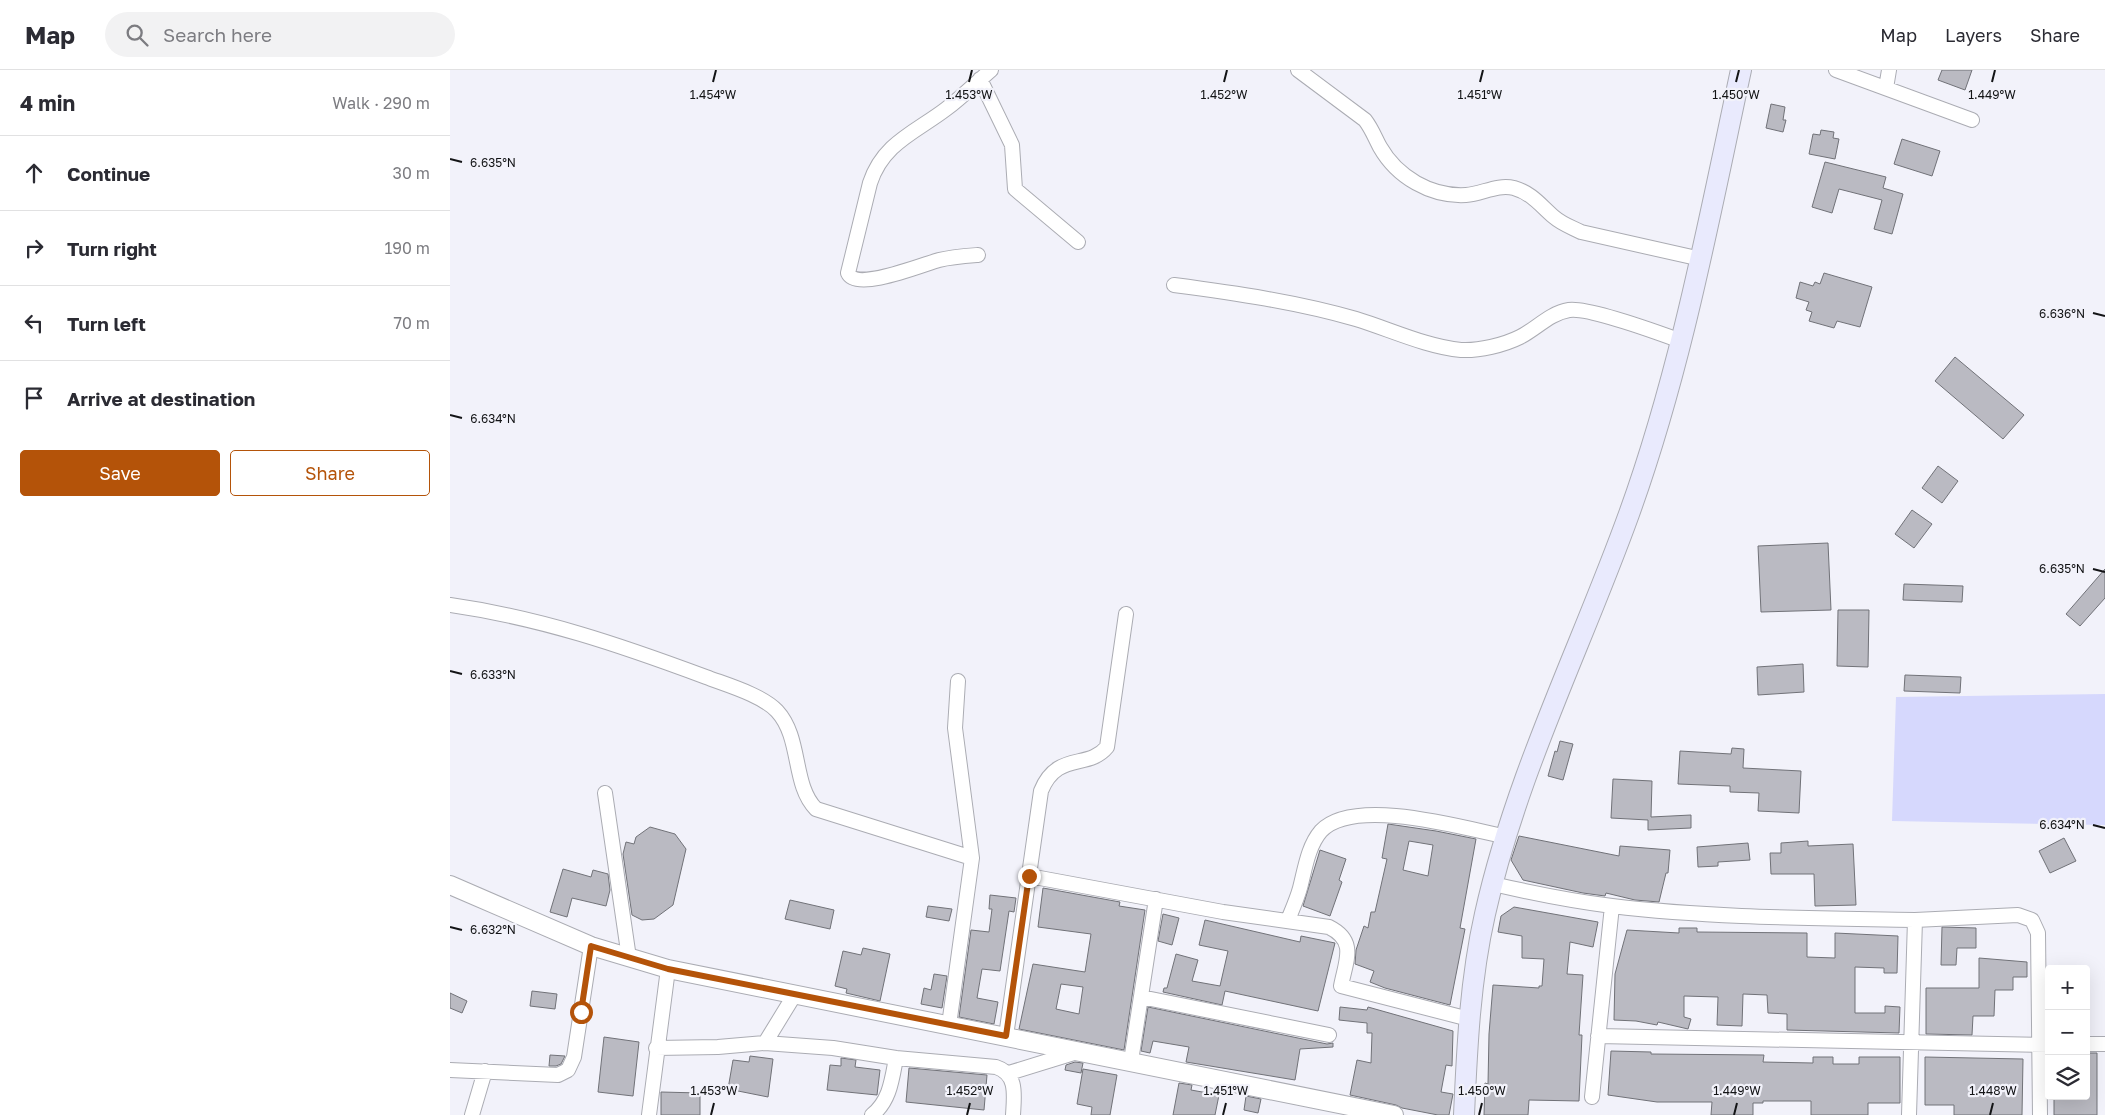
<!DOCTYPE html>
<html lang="en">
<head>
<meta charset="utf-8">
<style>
	:root { --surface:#fff; --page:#f2f2f3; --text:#2b2b33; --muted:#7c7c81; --line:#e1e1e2; --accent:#b45309 }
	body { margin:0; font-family:"Golos Text",sans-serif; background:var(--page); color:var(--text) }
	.controls { position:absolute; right:15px; bottom:15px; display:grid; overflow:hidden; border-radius:5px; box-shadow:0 5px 20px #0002 }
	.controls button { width:45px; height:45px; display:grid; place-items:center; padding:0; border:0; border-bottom:1px solid var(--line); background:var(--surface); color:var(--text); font:25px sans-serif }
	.stop { position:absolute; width:15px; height:15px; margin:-11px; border:4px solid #b45309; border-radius:50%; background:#fff }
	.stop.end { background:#b45309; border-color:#fff; box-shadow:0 1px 5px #0008 }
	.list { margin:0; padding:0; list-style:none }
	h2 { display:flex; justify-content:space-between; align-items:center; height:65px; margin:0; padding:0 20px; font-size:21px }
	h2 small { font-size:16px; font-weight:400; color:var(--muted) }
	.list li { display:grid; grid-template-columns:32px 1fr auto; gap:15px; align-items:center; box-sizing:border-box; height:75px; padding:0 20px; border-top:1px solid var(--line) }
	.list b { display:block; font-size:19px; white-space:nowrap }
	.list em { font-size:16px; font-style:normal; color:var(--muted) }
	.actions { display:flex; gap:10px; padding:15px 20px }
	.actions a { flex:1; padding:11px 0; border:1px solid var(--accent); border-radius:5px; text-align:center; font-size:18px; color:var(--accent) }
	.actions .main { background:var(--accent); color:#fff }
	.icon { flex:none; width:28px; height:28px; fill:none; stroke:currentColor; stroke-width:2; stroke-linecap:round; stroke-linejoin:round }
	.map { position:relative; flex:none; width:1655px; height:1045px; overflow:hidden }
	header { display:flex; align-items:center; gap:30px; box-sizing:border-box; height:70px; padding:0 25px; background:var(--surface); border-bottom:1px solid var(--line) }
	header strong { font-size:24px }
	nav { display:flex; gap:28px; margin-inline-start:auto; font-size:18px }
	.search { width:350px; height:45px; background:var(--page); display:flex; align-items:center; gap:12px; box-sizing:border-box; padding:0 18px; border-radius:28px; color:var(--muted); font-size:19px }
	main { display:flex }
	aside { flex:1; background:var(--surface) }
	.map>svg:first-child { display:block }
	.green { fill:#d6d8fd }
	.building { fill:#babac2; stroke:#717278; fill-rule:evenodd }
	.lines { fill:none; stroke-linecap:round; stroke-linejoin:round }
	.minor-casing { stroke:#abacb3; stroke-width:16 }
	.tertiary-casing { stroke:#abacb3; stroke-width:20 }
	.secondary-casing { stroke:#abacb3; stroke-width:22 }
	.minor { stroke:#fff; stroke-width:14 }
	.tertiary { stroke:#fff; stroke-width:18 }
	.secondary { stroke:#e9eafd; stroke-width:20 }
	.route { stroke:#b45309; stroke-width:6 }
	.ticks { fill:none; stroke:#131416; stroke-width:2 }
	.ticks-label { font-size:12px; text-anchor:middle; fill:#131416; stroke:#f2f2fa; stroke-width:4.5; stroke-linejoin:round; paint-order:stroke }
</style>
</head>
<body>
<header>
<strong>Map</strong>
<div class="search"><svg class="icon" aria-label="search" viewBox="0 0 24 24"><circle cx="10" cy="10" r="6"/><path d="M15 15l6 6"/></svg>Search here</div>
<nav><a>Map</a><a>Layers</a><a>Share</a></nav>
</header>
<main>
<aside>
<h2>4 min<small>Walk · 290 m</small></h2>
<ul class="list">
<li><svg class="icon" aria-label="ahead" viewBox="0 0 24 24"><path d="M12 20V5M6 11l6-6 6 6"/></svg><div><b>Continue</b></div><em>30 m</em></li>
<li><svg class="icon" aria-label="right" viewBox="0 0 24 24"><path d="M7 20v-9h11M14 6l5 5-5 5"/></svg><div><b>Turn right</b></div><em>190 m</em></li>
<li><svg class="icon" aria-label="left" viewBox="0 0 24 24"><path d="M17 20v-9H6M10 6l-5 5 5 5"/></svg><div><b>Turn left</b></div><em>70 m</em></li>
<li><svg class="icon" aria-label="arrive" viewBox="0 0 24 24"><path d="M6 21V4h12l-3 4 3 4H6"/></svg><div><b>Arrive at destination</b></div></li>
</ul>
<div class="actions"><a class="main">Save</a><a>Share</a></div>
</aside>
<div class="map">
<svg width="1655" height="1045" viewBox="0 0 1655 1045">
	<rect width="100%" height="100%" fill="#f2f2fa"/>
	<path class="green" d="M1655,624V755L1442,751L1446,627Z"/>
	<path class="building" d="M1492,0H1522L1515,20L1488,10Z
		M1321,34L1335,37L1333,50H1336L1333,62L1316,58Z
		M1371,60L1384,62L1383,68L1389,69L1385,89L1359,84L1363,64L1370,65Z
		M1452,69L1490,81L1482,106L1444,94Z
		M1375,92L1436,107L1433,118L1453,124L1442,164L1424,159L1432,130L1389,119L1382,143L1362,137Z
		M1374,203L1422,217L1410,257L1387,251L1384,258L1359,251L1362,242L1356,240L1359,232L1346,228L1350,212L1363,216L1365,212L1370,214Z
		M1505,287L1574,345L1553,369L1485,311Z
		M1488,396L1508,411L1492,433L1472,418Z
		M1462,440L1482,454L1464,478L1445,464Z
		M1378,473L1381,540L1311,542L1308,476Z
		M1655,499V528L1630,556L1616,544Z
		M1454,514L1513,516L1512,532L1453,530Z
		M1388,540H1419L1418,597L1387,596Z
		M1353,594L1354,622L1308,625L1307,597Z
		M1455,605L1511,607L1510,623L1454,621Z
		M1110,671L1123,674L1113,710L1098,706L1105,681L1107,682Z
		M1282,678L1294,679L1293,698L1351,701L1349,743L1308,741L1309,723L1280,722V716L1228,714L1230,681L1281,684Z
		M1163,709L1202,711L1201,747L1241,745V758L1198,760V750L1161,748Z
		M938,754L986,761L1026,769L1010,858L1015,859L1000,935L935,918L920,912L924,901L905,894L906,880L914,856L918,858L921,842H925L937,789L932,788ZM959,771L983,775L978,806L953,800Z
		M200,757L225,764L236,779L223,835L204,849L192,850L182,845L173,784L176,772L184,774L186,767Z
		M1069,766L1169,786L1170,776L1220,780L1218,803H1216L1209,832L1185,830L1156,823L1155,826L1133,823L1073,810L1061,790Z
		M1614,768L1626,791L1600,803L1589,781Z
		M1358,771V776L1403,774L1406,835L1365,836L1364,804H1321L1320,783H1331V773Z
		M1298,773L1300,790L1268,792V796L1248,797L1247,777Z
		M870,780L896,789L889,810L892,812L880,846L853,836Z
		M113,799L141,807L143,800L158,804L160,820L156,836L122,828L117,847L100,842Z
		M593,818L670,832L669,836L695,840L674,980L569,959L583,894L635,902L641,864L588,857ZM611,914L633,917L629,944L606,939Z
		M540,825L566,828L564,842L559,841L550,901L532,899L527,928L548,932L544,954L509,947L521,860L539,862L542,839H539Z
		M340,830L384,840L380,859L335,849Z
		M478,836L502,839L499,851L476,847Z
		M1064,837L1148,852L1143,877L1120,872L1117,904L1133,905L1129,965H1132L1129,1031L1079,1030L1078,1045H1034L1035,1013L1038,1014L1039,964L1043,915L1089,918V916H1092L1094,889L1072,888V866L1048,862L1051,846Z
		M713,844L729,848L722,875L708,871Z
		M755,850L850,872L851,866L885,873L868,941L775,921L772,935L713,922L714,918H717L726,884L748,890L742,911L770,916L778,881L749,875Z
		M1492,857L1526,858V878H1507L1506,895H1491Z
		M1229,858H1247V862L1357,863V887L1385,888V863L1448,866L1447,903H1434V898L1405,897V943H1435V936L1450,937L1449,963L1337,960V944L1318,943L1317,925L1293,924L1292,956L1267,955L1268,927L1234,926V947L1241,949L1238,959L1208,952L1207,955L1186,951L1164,950L1165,904L1177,860L1229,863Z
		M413,878L440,884L430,931L396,923L397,919L385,916L393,881L411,885Z
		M1529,888L1577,892V907H1563V920H1545L1544,946H1523L1522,965L1476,964V918H1529Z
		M484,904L497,906L492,938L471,934L474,918L481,920Z
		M82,921L107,924L105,939L80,936Z
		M0,923L17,931L12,943L0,938Z
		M698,937L877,974L883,973V977L850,979L845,1010L736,992L739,977L703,971L700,983L691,981Z
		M890,937L917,940L918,937L1003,961L1002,996L996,995L991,1022L1003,1024L999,1045H988L952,1038L946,1035L900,1025L907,990L921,993L922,963H917V953L889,950Z
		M154,967L189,972L183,1026L148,1022Z
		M1161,981L1201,982V984L1314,985L1313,992L1363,993V987H1383V994H1409V987H1450V1033H1418V1045H1361V1031H1313V1033H1303V1045H1261L1262,1032H1207L1158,1025Z
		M1636,983H1647V1045H1604V1026H1636Z
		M100,985L115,986L111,994L106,996H99Z
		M300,986L323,989L318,1027L278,1019L283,990L299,992Z
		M1475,987L1573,989L1572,1045H1504V1035H1475Z
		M391,988L406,990L405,997L430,1000L427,1025L377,1020L380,995L391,996Z
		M625,992L633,993L631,1003L615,1000L616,995Z
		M459,998L537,1005L534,1040L456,1032Z
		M633,999L667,1005L660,1045H641L642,1037L627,1034Z
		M729,1013L742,1015L741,1020L769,1025L765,1045H723Z
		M211,1022L250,1023V1045H211Z
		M796,1026L811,1029L808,1043L794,1040Z"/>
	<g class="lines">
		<g class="minor-casing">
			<path id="minor" d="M848,0L915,50C922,59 925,68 930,77C947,107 981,127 1016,125C1032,124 1047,114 1064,118C1082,123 1091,136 1104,147C1112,154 1121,157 1131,162L1251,189
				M1386,0L1522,50
				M530,9L562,75L565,119L628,172
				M1436,18L1439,0
				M528,185C515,186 501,187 489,190C474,194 406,222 398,203L420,113C433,73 466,62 496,39C512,27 526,13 541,0
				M724,215C785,223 847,232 906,249C939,259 977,277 1011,280C1029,281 1054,275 1070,267C1086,259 1100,243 1119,240C1139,237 1209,263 1231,271
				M0,535C91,548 170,575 256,607C277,615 312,625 327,641C352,668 342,715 366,739L522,788
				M155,723L179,888
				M579,806L773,842L879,857C907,871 896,890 891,916L1019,949
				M1043,814C1082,823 1122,831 1162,836C1262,848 1364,848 1465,850L1459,1045
				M838,850C842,840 847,829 850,818C855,799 858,776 871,761C904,726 1014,758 1057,767
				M1465,850L1568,845L1582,850L1588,863L1590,1045
				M691,927L879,965
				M499,955L522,788L505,658L508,611
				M556,966L591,721C607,681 638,700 657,677L676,544
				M1148,966L1599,975
				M315,973L345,924
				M1636,974H1655
				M206,978L268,977L315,973L383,978L446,988L546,997C568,1004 564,1026 563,1045
				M681,991L706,829
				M0,1000L108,1005L118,1000L124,987L141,876
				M559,1003L627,982
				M1142,1027L1162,836
				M22,1045L35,1001
				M199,1045L218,899
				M422,1045C440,1031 442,1009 446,988"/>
		</g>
		<g class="tertiary-casing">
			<path id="tertiary" d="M0,815L141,876L218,899L944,1045"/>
		</g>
		<g class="secondary-casing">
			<path id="secondary" d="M1014,1045C1017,978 1020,910 1035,844C1066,705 1131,577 1179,444C1231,300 1259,149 1291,0"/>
		</g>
		<use href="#minor" class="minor"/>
		<use href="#tertiary" class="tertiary"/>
		<use href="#secondary" class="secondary"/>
	</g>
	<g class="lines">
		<path class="route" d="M131,942L141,876L218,899L556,966L579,806"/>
	</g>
	<path class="ticks" d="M263,12L266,0M519,12L522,0M774,12L777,0M1030,12L1033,0M1286,12L1289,0M1542,12L1545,0M0,89L12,92M1643,243L1655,246M0,345L12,348M1643,499L1655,502M0,601L12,604M1643,755L1655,758M0,857L12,860M261,1045L264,1033M517,1045L520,1033M773,1045L776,1033M1029,1045L1032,1033M1284,1045L1287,1033M1540,1045L1543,1033"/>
	<g class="ticks-label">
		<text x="263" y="29">1.454°W</text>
		<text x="519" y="29">1.453°W</text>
		<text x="774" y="29">1.452°W</text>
		<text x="1030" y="29">1.451°W</text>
		<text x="1286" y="29">1.450°W</text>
		<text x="1542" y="29">1.449°W</text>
		<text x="43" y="97">6.635°N</text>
		<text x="1612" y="248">6.636°N</text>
		<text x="43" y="353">6.634°N</text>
		<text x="1612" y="503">6.635°N</text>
		<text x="43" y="609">6.633°N</text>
		<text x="1612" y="759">6.634°N</text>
		<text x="43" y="864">6.632°N</text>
		<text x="264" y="1025">1.453°W</text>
		<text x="520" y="1025">1.452°W</text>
		<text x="776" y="1025">1.451°W</text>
		<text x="1032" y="1025">1.450°W</text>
		<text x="1287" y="1025">1.449°W</text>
		<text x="1543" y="1025">1.448°W</text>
	</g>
</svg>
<div class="controls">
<button>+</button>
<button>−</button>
<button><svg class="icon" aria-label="layers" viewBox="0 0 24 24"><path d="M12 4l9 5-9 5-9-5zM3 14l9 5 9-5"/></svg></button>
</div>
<div class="stop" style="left:131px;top:942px"></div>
<div class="stop end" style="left:579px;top:806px"></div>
</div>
</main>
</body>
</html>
